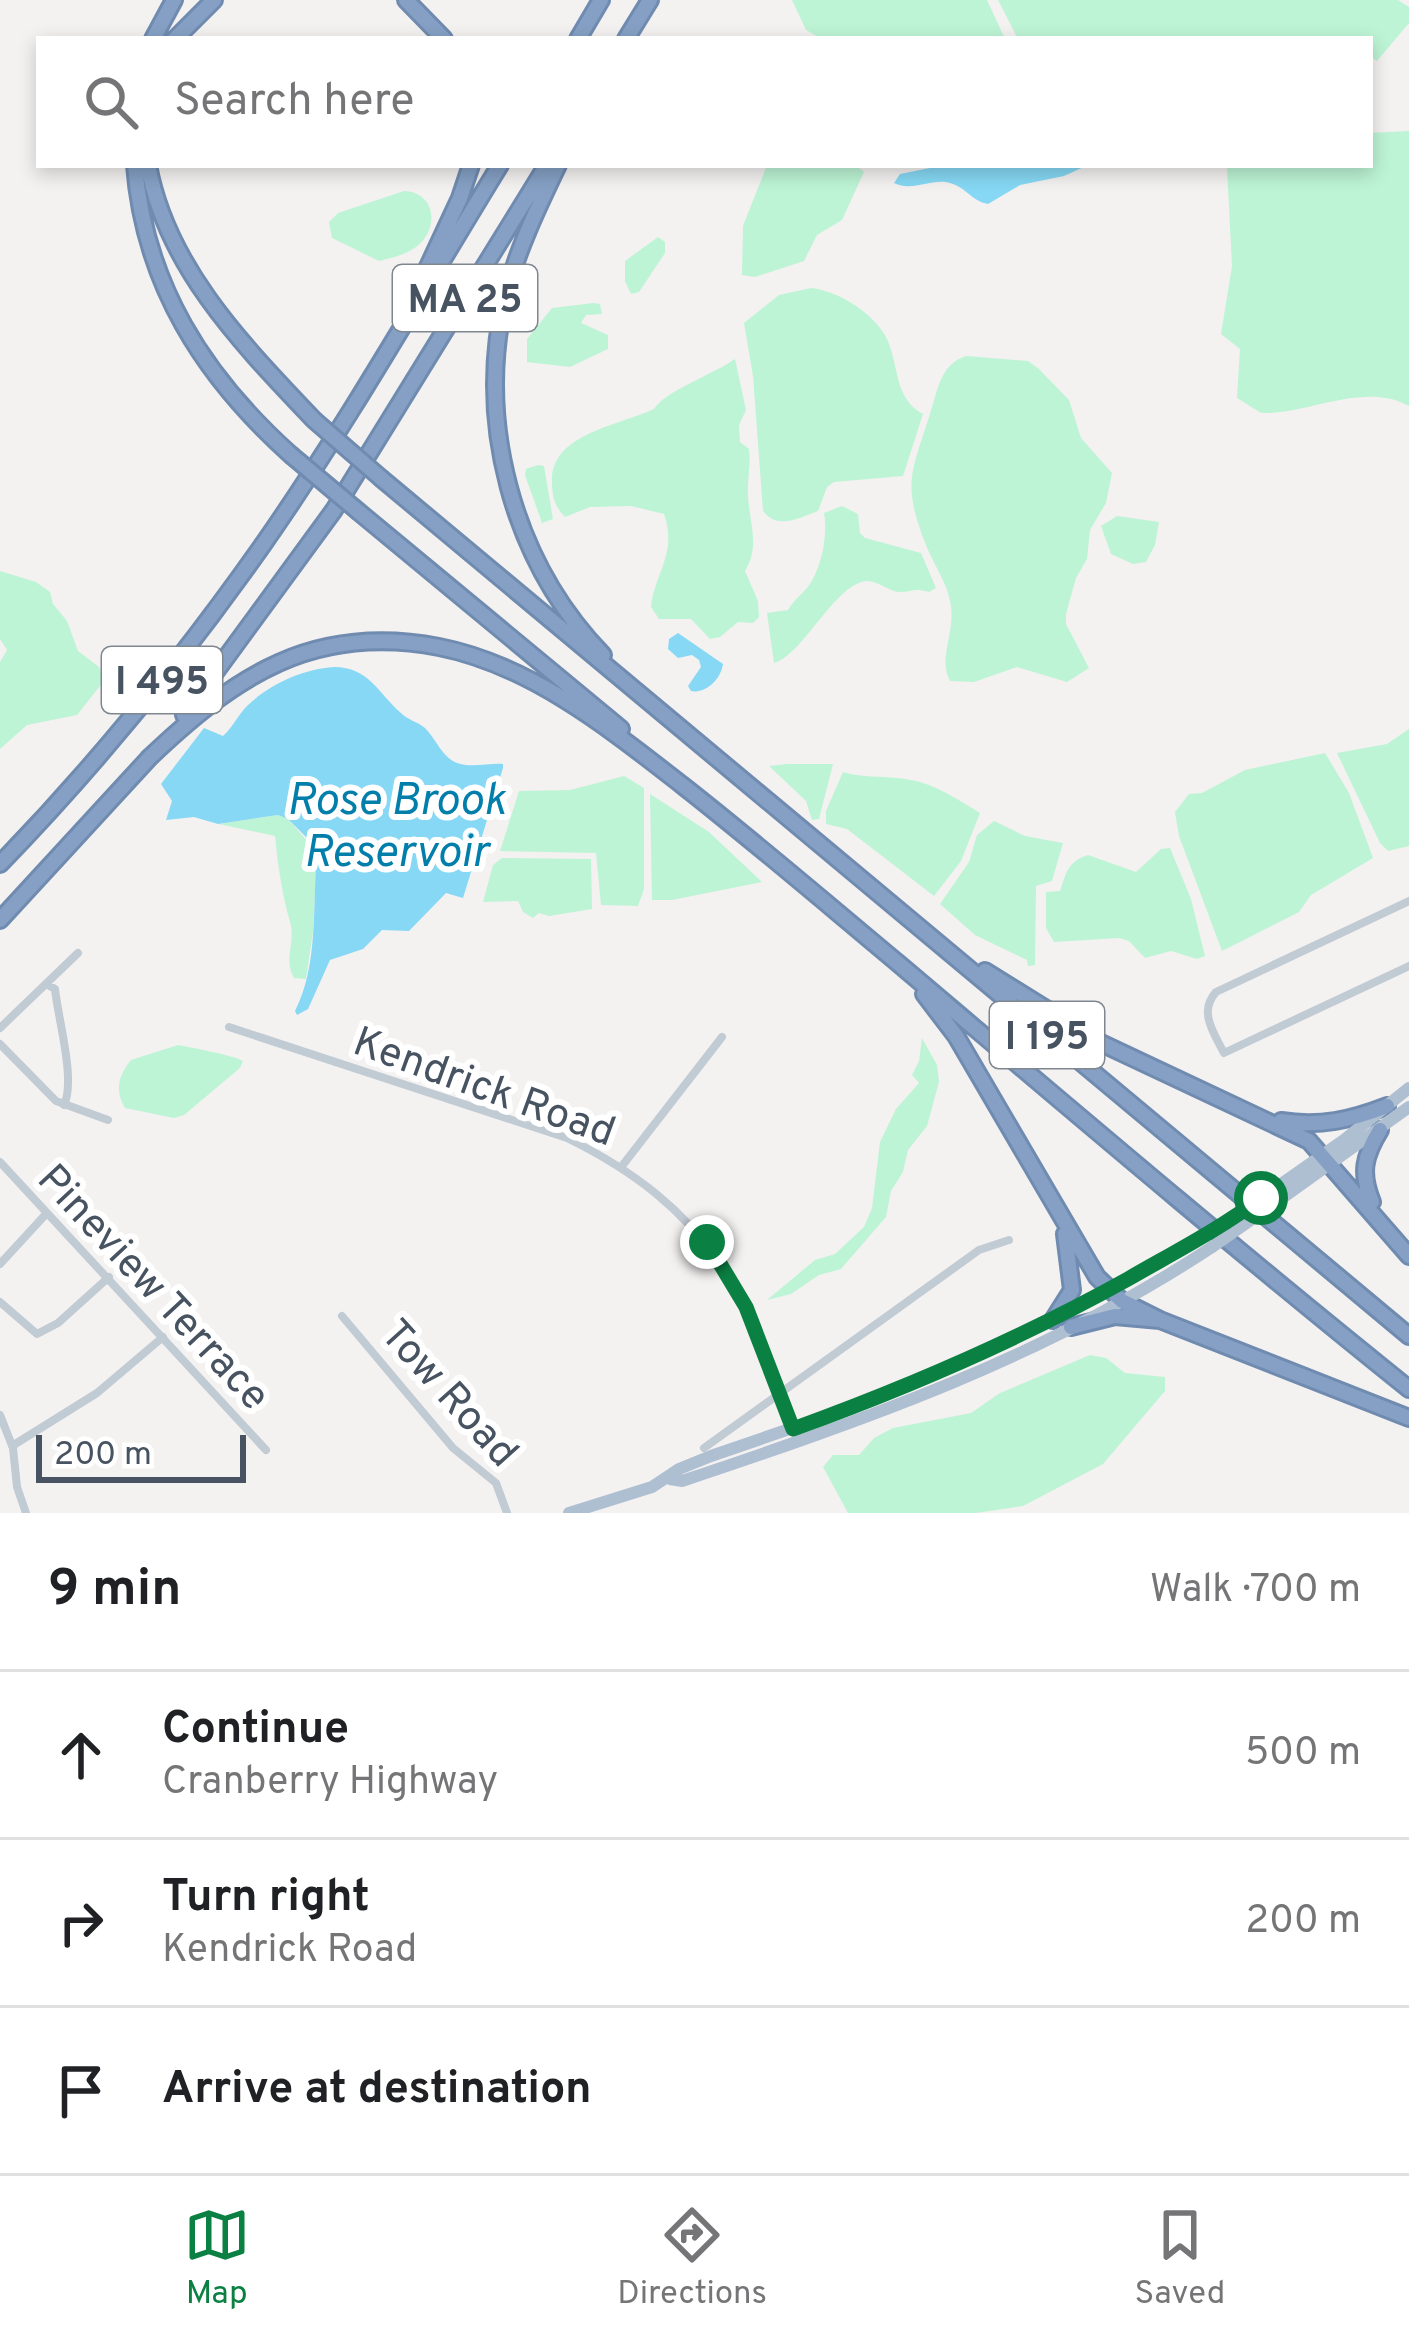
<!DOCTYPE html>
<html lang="en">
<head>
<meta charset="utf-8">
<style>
	:root { --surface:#fff; --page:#f2f2f2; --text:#202124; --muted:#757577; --line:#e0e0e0; --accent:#0b8043 }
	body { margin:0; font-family:Overpass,sans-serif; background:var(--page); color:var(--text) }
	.scale { position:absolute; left:36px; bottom:30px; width:210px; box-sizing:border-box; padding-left:12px; border:6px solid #475361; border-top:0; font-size:33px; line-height:42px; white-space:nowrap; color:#475361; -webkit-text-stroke:9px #fff; paint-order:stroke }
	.stop { position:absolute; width:36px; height:36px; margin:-27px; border:9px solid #0b8043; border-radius:50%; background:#fff }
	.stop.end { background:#0b8043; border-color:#fff; box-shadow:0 3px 12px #0008 }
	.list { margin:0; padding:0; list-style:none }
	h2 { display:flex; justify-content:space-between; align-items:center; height:156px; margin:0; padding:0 48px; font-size:51px }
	h2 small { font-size:39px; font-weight:400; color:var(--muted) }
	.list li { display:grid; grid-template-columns:78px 1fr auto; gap:36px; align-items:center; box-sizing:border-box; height:168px; padding:0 48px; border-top:3px solid var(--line) }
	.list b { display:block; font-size:45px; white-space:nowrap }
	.list p { margin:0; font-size:39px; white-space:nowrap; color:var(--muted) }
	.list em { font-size:39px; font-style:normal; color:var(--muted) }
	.icon { flex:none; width:66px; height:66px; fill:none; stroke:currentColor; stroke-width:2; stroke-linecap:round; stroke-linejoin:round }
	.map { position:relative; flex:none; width:1409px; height:1513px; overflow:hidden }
	.search { position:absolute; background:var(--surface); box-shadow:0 6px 18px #0003; left:36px; right:36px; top:36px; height:132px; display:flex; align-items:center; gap:30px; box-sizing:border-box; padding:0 42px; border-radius:0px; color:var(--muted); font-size:45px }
	.sheet { height:660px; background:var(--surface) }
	nav { display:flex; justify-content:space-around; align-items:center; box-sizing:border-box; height:168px; border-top:3px solid var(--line); background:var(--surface); font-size:33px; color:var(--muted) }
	nav a { display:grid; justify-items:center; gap:6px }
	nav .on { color:var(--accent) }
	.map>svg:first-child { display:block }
	.green { fill:#bdf4d5 }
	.water { fill:#86d8f4 }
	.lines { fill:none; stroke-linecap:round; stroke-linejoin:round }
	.motorway-casing { stroke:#708bb0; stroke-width:20 }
	.minor { stroke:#c1cbd4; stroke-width:8 }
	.primary { stroke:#afbfd2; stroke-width:12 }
	.motorway { stroke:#85a0c4; stroke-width:14 }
	.motorway-bridge-casing { stroke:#708bb0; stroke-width:20; stroke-linecap:butt }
	.primary-bridge { stroke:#afbfd2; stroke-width:12 }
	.motorway-bridge { stroke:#85a0c4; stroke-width:14 }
	.route { stroke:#0b8043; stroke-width:15 }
	.labels { text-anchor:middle; stroke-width:12; stroke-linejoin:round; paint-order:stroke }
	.shield { fill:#fff; stroke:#7e8790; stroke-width:3 }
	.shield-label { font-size:39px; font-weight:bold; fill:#475361 }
	.street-label { font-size:42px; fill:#475361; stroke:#fff }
	.water-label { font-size:45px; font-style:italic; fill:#027eaa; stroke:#fff }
</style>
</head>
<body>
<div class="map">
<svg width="1409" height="1513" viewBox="0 0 1409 1513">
	<rect width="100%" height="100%" fill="#f4f1f1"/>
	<path class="green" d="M792,0H987L1005,39H822L806,30Z
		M998,0H1398L1409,7V23L1377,61L1370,56V39H1018Z
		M1409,131V406C1364,381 1307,415 1261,413L1237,398L1240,349L1221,334L1232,266L1227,168L1370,165V133Z
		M767,165H855L864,172L842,220L817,235L804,261L755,277L742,275L743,226Z
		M404,191C436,192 440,229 416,247C405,255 391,258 379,261L332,238L329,222L338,213Z
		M658,237L665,242V253L639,292L631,294L625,281V261Z
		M811,288C839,291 875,314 887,339C899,365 894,399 923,414L903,476L834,482L827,487L818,511C800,518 777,530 763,511L753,376L744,323L779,295Z
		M593,303L600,304L602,314L586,315L581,323L608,335V349L570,367L527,362V339L552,308Z
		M966,356L1028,361L1039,369L1069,400L1081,438L1112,473L1106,503L1090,530L1087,559L1076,578L1066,614V624L1089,668L1067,682L1017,667L974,682L950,681C937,657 957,631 950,601C947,584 935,566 928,550C900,481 912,474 932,407C939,385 942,364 966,356Z
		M735,359L746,410L739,425L740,442L749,449C751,465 747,481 748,497C750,525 760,547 745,571L758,601L759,617L753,623L738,622L720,637L710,639L691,619H659L651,607C654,574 678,553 664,514L631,506L590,507L565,517C555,507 552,497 552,482C550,434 620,425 654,409C665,391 714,374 735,359Z
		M538,465L544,466L553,519L542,523L525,475L526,469Z
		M842,506L858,514L860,533L865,538L921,553L936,588L929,592C914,588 915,591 902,592C890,593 878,580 866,581C834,585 803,655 774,663L767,613L788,610C794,600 800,596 807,588C822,569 828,534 824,513Z
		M1117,516L1159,522L1155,545L1146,562L1133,564L1111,554L1101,526Z
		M0,571L36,582L50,592L53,604L67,621L78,651L99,667L104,681L77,715L27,725L0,749V662L7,650L0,639Z
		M1409,729V846L1388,851L1380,843L1337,753L1387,744Z
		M1325,753L1349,793L1373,858L1311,895L1299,912L1222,951L1179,836L1175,812L1189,794L1202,793L1245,770Z
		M787,764H833L819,819L812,820L806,801L769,766Z
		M843,772C866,779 887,775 911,780C935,784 959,800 980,813L961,861L934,896L847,829L826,824V811Z
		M624,776L644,788V889L638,906L601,905L596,853L500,851L519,791L570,790Z
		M650,794L709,832L762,882L672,900H652Z
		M278,815L288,819L317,852L313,932L306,979L294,978C283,959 296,941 290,922C282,894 278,866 275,836L219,824Z
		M994,821L1025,836L1063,843L1052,881L1036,886L1035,965L1028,966L1027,960L975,935L940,904L969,862L977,835Z
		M1170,848L1191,899L1205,956L1197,959L1171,951L1145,958L1129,941L1119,938L1054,942L1046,928V892L1060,891C1066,873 1068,861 1088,855L1136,872L1161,849Z
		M502,858L591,859L592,909L549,916L539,913L533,918L523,912L518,901L483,902L493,865Z
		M922,1038L937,1065L939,1082L927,1126L908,1150L903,1172L891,1191L886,1217L841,1269L819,1275L791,1294L767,1300L815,1260L835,1254L864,1227L872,1208L880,1142L896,1109L919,1083L912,1075L919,1061Z
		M178,1045C189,1047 236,1056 243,1061L240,1068L184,1115L174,1118L125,1108C114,1090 119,1075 131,1060Z
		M1090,1355L1106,1358L1125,1373L1165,1377V1391L1103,1464L1023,1506L976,1513H848L823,1467L833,1455H859L874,1438L893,1428L971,1413L1000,1393Z"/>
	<path class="water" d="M945,165H1088L1064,176L1020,185L988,204C972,201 967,189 953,184C933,176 914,193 894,183L900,174Z
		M678,633L723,664C721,679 706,694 691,691L688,686L701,667L699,660L692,655L678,658L668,649L669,639Z
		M334,667C369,667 378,693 401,713C408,720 418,722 425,728C436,739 442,757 457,763C470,768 489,763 503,764V768L463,898L446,893L409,931L382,930L363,949L330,960L308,1009L297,1015L295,1011C319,964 312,906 317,855L307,838L288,819L278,815L218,824L194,817L166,820L172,801L161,784L204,728L223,736C233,727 238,715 247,706C270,684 303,669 334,667Z"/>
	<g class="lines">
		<g class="motorway-casing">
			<path id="motorway" d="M406,0L444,39
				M153,39L174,0
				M175,39L214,0
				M578,39L601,0
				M626,39L650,0
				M135,165C144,284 204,377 291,455
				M148,165C167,269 245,347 314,420
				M558,165C538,207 518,248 506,294C475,421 512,561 603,655
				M426,271L460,198L471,165
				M382,479L1409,1336
				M359,512L621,729
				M184,715L334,510L547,165
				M148,759C235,676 313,623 439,647C531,665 610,729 682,785C756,843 827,904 899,964C1068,1107 1237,1251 1409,1389
				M0,864C96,765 183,658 262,546C348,423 422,292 500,165
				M0,920L151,756
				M985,971L1101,1043L1309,1141L1409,1256
				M924,994L956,1036L1097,1277L1122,1301L1160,1320
				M1281,1121C1320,1127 1351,1120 1387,1106
				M1372,1202C1360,1173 1364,1156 1380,1130
				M1053,1320L1072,1290L1065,1234
				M1071,1327L1115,1316L1160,1320L1409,1418"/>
		</g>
		<path class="minor" d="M1409,901L1216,992C1198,1012 1214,1033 1224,1053L1409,966
			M48,985L55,989C58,1019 76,1080 64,1105
			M229,1027L567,1138C710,1208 751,1295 798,1442
			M0,1028L78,953
			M0,1044L56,1101L108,1120
			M0,1162L266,1450
			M622,1166L722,1037
			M0,1264L46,1214
			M0,1302L37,1334L58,1323L109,1277
			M342,1316L453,1448L496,1483L507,1513
			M0,1415L13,1448L17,1487L26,1513
			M12,1446L97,1393L163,1337
			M704,1448L979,1250L1009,1240"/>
		<path class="primary" d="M1261,1198L1344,1140L1409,1088
			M1271,1206L1409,1107
			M670,1479L682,1481C866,1420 1049,1355 1212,1247
			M569,1513L652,1487L679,1469L711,1456L871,1401L984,1353L1089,1301L1200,1238"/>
		<use href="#motorway" class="motorway"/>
		<g class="motorway-bridge-casing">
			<path id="motorway-bridge" d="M314,420L382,479
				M291,455L359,512"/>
		</g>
		<path class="primary-bridge" d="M1200,1238L1261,1198
			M1212,1247L1271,1206"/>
		<use href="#motorway-bridge" class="motorway-bridge"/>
	</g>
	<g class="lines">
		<path class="route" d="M707,1242L746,1307L793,1429C909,1387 1020,1339 1128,1279C1173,1253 1220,1229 1261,1198"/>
	</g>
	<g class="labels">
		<g class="shield">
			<rect x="393" y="265" width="144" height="66" rx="9"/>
			<rect x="102" y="647" width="120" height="66" rx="9"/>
			<rect x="990" y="1002" width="114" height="66" rx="9"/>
		</g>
		<g class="shield-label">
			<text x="465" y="312">MA 25</text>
			<text x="162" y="694">I 495</text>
			<text x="1047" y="1049">I 195</text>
		</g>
		<g class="street-label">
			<text transform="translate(485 1085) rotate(20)" y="15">Kendrick Road</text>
			<text transform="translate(155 1286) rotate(47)" y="15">Pineview Terrace</text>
			<text transform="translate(451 1392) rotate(48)" y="15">Tow Road</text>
		</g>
		<g class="water-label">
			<text x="396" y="814">Rose Brook<tspan x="396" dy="52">Reservoir</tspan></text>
		</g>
	</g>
</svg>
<div class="scale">200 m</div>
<div class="stop" style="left:1261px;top:1198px"></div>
<div class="stop end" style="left:707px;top:1242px"></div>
<div class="search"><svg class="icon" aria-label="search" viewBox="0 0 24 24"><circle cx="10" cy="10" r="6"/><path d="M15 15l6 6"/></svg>Search here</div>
</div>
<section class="sheet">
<h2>9 min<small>Walk · 700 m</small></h2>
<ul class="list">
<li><svg class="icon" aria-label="ahead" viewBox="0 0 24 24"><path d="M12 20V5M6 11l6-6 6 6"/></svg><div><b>Continue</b><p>Cranberry Highway</p></div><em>500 m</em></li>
<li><svg class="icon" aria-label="right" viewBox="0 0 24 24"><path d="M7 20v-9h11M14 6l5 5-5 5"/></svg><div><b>Turn right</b><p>Kendrick Road</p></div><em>200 m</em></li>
<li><svg class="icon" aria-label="arrive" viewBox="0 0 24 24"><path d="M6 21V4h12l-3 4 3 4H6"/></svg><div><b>Arrive at destination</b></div></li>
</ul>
</section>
<nav>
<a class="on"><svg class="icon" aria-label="map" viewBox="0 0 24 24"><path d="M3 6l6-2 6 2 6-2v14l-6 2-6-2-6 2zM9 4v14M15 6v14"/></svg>Map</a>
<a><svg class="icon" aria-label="directions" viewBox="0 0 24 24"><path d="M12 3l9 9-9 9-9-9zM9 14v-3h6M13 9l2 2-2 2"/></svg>Directions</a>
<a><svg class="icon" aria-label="saved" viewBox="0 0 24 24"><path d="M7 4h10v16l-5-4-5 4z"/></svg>Saved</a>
</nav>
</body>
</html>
